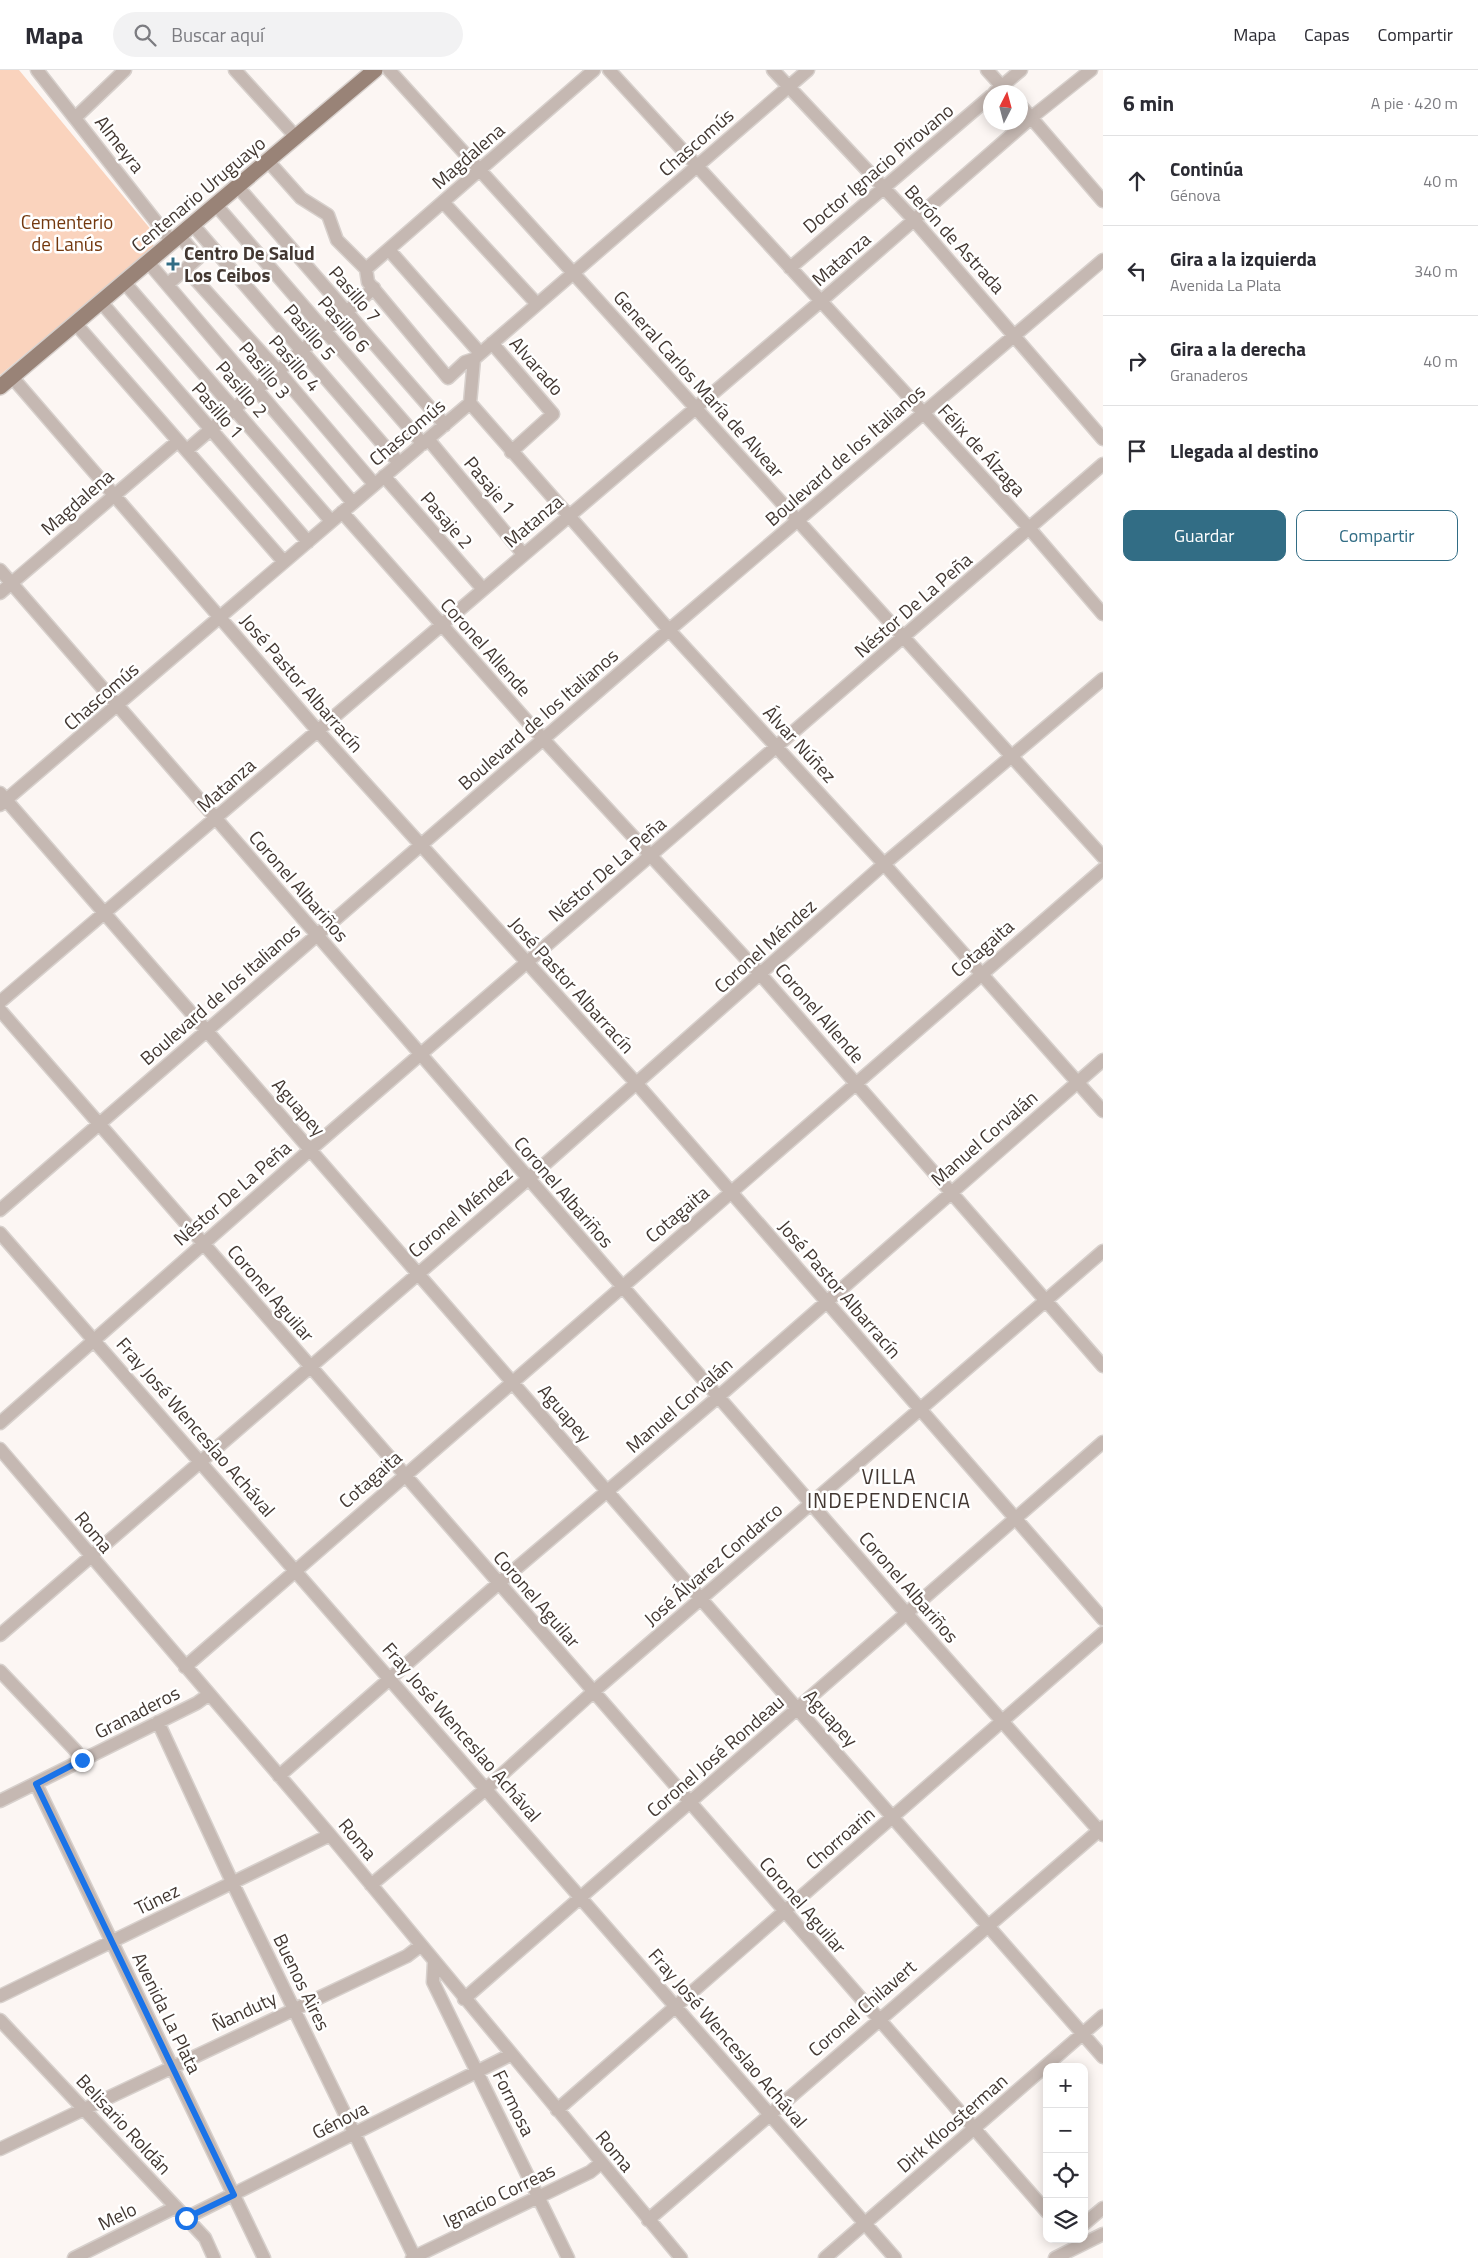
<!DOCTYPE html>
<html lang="es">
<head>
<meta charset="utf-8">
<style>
	:root { --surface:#fff; --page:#f2f2f3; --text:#2b2b33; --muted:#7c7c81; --line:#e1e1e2; --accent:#326d85 }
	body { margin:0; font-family:"Titillium Web",sans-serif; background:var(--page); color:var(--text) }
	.controls { position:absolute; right:15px; bottom:15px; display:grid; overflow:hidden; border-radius:10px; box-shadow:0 2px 12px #0003 }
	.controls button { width:45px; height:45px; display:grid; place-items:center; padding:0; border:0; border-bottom:1px solid var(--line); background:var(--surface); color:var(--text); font:25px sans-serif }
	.compass { position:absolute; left:983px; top:15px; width:45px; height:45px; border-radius:50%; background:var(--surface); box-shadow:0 2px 12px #0003; rotate:6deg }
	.stop { position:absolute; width:15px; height:15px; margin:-11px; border:4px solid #1a73e8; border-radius:50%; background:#fff }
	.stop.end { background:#1a73e8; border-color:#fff; box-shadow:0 1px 5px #0008 }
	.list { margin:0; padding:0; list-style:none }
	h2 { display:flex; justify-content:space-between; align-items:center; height:65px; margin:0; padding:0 20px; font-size:21px }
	h2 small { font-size:16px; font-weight:400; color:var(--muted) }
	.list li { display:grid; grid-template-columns:32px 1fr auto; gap:15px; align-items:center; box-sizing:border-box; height:90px; padding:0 20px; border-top:1px solid var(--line) }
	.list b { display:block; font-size:19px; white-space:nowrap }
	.list p { margin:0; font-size:16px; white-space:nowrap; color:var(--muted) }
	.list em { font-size:16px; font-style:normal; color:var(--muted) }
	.actions { display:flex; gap:10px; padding:15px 20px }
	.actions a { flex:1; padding:11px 0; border:1px solid var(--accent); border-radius:10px; text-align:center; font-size:18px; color:var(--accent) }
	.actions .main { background:var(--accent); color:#fff }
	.icon { flex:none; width:28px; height:28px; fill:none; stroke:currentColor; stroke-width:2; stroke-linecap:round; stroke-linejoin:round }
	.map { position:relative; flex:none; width:1103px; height:2188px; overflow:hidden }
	header { display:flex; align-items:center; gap:30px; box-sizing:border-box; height:70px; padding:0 25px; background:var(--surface); border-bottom:1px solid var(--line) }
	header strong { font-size:24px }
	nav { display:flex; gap:28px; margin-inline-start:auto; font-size:18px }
	.search { width:350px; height:45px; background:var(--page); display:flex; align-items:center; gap:12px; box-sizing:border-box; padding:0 18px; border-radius:28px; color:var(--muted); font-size:19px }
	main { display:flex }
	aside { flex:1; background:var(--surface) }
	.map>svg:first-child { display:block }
	.green { fill:#fad3bd }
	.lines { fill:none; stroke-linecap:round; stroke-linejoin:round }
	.minor-casing { stroke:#d7d0cc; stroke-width:15 }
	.major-casing { stroke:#d7d0cc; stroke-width:18 }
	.minor { stroke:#c5b8b2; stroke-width:12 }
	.major { stroke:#998377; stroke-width:15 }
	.route { stroke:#1a73e8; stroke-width:6 }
	.poi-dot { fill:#326d85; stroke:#fff; stroke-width:2 }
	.labels { text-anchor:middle; stroke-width:5; stroke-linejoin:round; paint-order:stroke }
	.street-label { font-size:19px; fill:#433832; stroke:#fff }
	.park-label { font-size:19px; fill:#73380e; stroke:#fff }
	.poi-label { font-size:19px; font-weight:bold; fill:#433832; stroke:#fff; text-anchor:start }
	.quarter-label { font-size:21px; letter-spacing:1px; fill:#433832; stroke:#fff }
</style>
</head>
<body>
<header>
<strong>Mapa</strong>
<div class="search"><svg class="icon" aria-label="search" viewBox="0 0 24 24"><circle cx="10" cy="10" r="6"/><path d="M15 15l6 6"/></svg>Buscar aquí</div>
<nav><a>Mapa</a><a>Capas</a><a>Compartir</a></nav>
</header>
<main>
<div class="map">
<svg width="1103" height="2188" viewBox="0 0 1103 2188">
	<rect width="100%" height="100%" fill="#fcf6f3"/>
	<path class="green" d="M0,0H19L157,167L152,171L154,177L0,305Z"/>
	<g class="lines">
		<g class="minor-casing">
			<path id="minor" d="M37,0L172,172
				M235,0L296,67
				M389,0L1103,787
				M609,0L1029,458L1103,544
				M773,0L914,150L1103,369
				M987,0L1007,22
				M995,22L1021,0
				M1021,36L1103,131
				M76,47L125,0
				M268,91L301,128L328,145L337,170L366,199L368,212L448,308L465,292L474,289L808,0
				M238,117L445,355
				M443,132L537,234
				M216,135L423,374
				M193,155L399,393
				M389,180L480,283
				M148,192L353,433
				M790,198L991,26
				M186,199L278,301L374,414
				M366,199L594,0
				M124,212L331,451
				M168,214L198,188L180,166
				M101,232L308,472
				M75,253L284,492
				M492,273L553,344L511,382
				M12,307L317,660L637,1014L1103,1549
				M470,333L669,560L884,794L1103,1041
				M428,369L523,484
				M187,380L374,218
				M384,406L482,518
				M342,442L543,669L761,905L1103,1296
				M0,500L907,1544L1103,1765
				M0,523L178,371
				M0,723L679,1504L1103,1987
				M0,735L470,333L474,289
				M0,932L821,231L1032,47L1091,0
				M0,940L1047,2142
				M0,1140L669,560L1103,190
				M0,1163L895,2188
				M0,1353L311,1079L1103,394
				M0,1379L330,1765L681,2188
				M0,1565L528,1109L884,794L1103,609
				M185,1597L1103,799
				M0,1601L76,1681L82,1691
				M158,1652L233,1814L415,2188
				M279,1706L499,1513L718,1327L1103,990
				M36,1714L264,2188
				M0,1731L197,1633L208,1625
				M371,1815L487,1718L593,1622L1103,1181
				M434,1893L433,1912L568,2188
				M0,1926L330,1765
				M464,1929L1103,1372
				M0,1950L205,2168L214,2188
				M557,2040L1103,1563
				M0,2079L407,1886L420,1876
				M186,2148L510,1985
				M648,2150L1103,1757
				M1084,2154L1103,2138
				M74,2188L176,2137
				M412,2188L590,2102L601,2093
				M825,2188L1103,1946
				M1055,2188L1103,2164"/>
		</g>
		<g class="major-casing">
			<path id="major" d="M0,317L375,0"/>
		</g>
		<use href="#minor" class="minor"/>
		<use href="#major" class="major"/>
	</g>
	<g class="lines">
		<path class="route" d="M82,1690L36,1714L234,2125L186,2148"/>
	</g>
	<path class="poi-dot" d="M170.5 186.5h5v5h5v5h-5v5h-5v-5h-5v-5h5z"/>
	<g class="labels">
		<g class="street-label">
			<text transform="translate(696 72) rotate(-41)" y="7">Chascomús</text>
			<text transform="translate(120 74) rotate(52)" y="7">Almeyra</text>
			<text transform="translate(468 86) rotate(-41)" y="7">Magdalena</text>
			<text transform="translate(878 98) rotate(-40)" y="7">Doctor Ignacio Pirovano</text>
			<text transform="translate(198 124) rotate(-40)" y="7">Centenario Uruguayo</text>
			<text transform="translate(955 169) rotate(48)" y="7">Berón de Astrada</text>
			<text transform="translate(841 189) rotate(-41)" y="7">Matanza</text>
			<text transform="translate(355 224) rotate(49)" y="7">Pasillo 7</text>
			<text transform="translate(344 254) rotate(49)" y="7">Pasillo 6</text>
			<text transform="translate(310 262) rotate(49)" y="7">Pasillo 5</text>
			<text transform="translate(295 293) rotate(49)" y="7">Pasillo 4</text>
			<text transform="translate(537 296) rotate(49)" y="7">Alvarado</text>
			<text transform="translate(265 300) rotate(50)" y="7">Pasillo 3</text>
			<text transform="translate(699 314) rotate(48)" y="7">General Carlos María de Alvear</text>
			<text transform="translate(242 319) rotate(49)" y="7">Pasillo 2</text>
			<text transform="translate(218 340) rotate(49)" y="7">Pasillo 1</text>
			<text transform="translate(407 362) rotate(-40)" y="7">Chascomús</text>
			<text transform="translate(982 380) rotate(47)" y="7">Félix de Álzaga</text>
			<text transform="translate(845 385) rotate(-41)" y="7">Boulevard de los Italianos</text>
			<text transform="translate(490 415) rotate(50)" y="7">Pasaje 1</text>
			<text transform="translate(77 432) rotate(-41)" y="7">Magdalena</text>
			<text transform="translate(447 450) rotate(49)" y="7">Pasaje 2</text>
			<text transform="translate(533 451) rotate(-40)" y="7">Matanza</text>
			<text transform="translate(913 535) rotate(-41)" y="7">Néstor De La Peña</text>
			<text transform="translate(486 577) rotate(48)" y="7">Coronel Allende</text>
			<text transform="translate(302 613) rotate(49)" y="7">José Pastor Albarracín</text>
			<text transform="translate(101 626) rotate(-41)" y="7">Chascomús</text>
			<text transform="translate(538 649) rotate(-41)" y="7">Boulevard de los Italianos</text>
			<text transform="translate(800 674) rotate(47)" y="7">Álvar Núñez</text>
			<text transform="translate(226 715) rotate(-41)" y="7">Matanza</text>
			<text transform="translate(607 799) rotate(-41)" y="7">Néstor De La Peña</text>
			<text transform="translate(299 816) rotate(49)" y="7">Coronel Albariños</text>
			<text transform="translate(765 876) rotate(-42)" y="7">Coronel Méndez</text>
			<text transform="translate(982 878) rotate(-41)" y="7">Cotagaita</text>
			<text transform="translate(572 915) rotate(48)" y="7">José Pastor Albarracín</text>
			<text transform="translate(220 924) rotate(-41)" y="7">Boulevard de los Italianos</text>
			<text transform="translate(820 943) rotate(49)" y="7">Coronel Allende</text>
			<text transform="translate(299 1037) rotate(49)" y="7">Aguapey</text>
			<text transform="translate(984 1068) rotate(-41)" y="7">Manuel Corvalán</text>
			<text transform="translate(564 1122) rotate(49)" y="7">Coronel Albariños</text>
			<text transform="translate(232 1123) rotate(-41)" y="7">Néstor De La Peña</text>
			<text transform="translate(460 1142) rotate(-40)" y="7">Coronel Méndez</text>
			<text transform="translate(677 1144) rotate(-40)" y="7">Cotagaita</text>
			<text transform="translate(840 1219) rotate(49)" y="7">José Pastor Albarracín</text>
			<text transform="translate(271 1223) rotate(49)" y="7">Coronel Aguilar</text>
			<text transform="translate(679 1335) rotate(-41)" y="7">Manuel Corvalán</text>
			<text transform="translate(565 1343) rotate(49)" y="7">Aguapey</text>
			<text transform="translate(196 1357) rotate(49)" y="7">Fray José Wenceslao Achával</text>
			<text transform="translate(370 1409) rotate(-41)" y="7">Cotagaita</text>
			<text transform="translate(94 1462) rotate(50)" y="7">Roma</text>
			<text transform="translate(713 1494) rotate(-41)" y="7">José Álvarez Condarco</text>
			<text transform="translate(909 1517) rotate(49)" y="7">Coronel Albariños</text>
			<text transform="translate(537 1529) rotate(49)" y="7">Coronel Aguilar</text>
			<text transform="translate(137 1642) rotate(-27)" y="7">Granaderos</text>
			<text transform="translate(831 1648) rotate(48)" y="7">Aguapey</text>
			<text transform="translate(462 1662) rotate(49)" y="7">Fray José Wenceslao Achával</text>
			<text transform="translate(715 1686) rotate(-41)" y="7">Coronel José Rondeau</text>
			<text transform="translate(840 1768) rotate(-41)" y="7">Chorroarin</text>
			<text transform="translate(358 1769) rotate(50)" y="7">Roma</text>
			<text transform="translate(157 1829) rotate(-26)" y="7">Túnez</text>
			<text transform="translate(803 1835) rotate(49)" y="7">Coronel Aguilar</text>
			<text transform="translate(302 1912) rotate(64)" y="7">Buenos Aires</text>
			<text transform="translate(862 1938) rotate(-41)" y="7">Coronel Chilavert</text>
			<text transform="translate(244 1941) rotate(-25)" y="7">Ñanduty</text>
			<text transform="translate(167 1943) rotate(64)" y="7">Avenida La Plata</text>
			<text transform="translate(728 1968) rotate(49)" y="7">Fray José Wenceslao Achával</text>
			<text transform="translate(514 2033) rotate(64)" y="7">Formosa</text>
			<text transform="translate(340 2050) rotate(-27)" y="7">Génova</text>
			<text transform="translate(952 2053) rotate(-41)" y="7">Dirk Kloosterman</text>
			<text transform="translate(124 2054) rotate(47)" y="7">Belisario Roldán</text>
			<text transform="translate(615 2081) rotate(50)" y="7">Roma</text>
			<text transform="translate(499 2125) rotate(-26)" y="7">Ignacio Correas</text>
			<text transform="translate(117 2146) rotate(-26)" y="7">Melo</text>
		</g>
		<g class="park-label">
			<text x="67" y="159">Cementerio<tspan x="67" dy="22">de Lanús</tspan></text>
		</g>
		<g class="poi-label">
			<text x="184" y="190">Centro De Salud<tspan x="184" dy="22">Los Ceibos</tspan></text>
		</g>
		<g class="quarter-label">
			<text x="889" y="1414">VILLA<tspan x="889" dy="24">INDEPENDENCIA</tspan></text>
		</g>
	</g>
</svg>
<div class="controls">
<button>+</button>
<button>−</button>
<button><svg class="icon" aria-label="locate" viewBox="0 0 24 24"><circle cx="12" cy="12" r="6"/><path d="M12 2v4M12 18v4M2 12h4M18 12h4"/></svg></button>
<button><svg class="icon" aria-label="layers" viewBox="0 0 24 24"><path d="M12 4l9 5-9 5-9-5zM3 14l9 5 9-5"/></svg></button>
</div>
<svg class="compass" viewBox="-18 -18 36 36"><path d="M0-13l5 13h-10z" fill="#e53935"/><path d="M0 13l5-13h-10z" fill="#7c7c81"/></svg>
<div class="stop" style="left:186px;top:2148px"></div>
<div class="stop end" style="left:82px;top:1690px"></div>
</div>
<aside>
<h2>6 min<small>A pie · 420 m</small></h2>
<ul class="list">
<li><svg class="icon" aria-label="ahead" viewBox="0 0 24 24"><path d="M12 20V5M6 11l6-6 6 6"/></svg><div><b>Continúa</b><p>Génova</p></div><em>40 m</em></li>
<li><svg class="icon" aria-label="left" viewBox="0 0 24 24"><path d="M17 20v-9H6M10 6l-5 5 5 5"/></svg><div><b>Gira a la izquierda</b><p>Avenida La Plata</p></div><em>340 m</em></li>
<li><svg class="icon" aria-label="right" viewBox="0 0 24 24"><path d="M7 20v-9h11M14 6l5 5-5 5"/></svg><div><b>Gira a la derecha</b><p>Granaderos</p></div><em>40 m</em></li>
<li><svg class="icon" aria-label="arrive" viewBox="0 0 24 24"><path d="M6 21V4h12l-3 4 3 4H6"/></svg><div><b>Llegada al destino</b></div></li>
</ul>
<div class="actions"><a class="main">Guardar</a><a>Compartir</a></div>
</aside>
</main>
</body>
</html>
